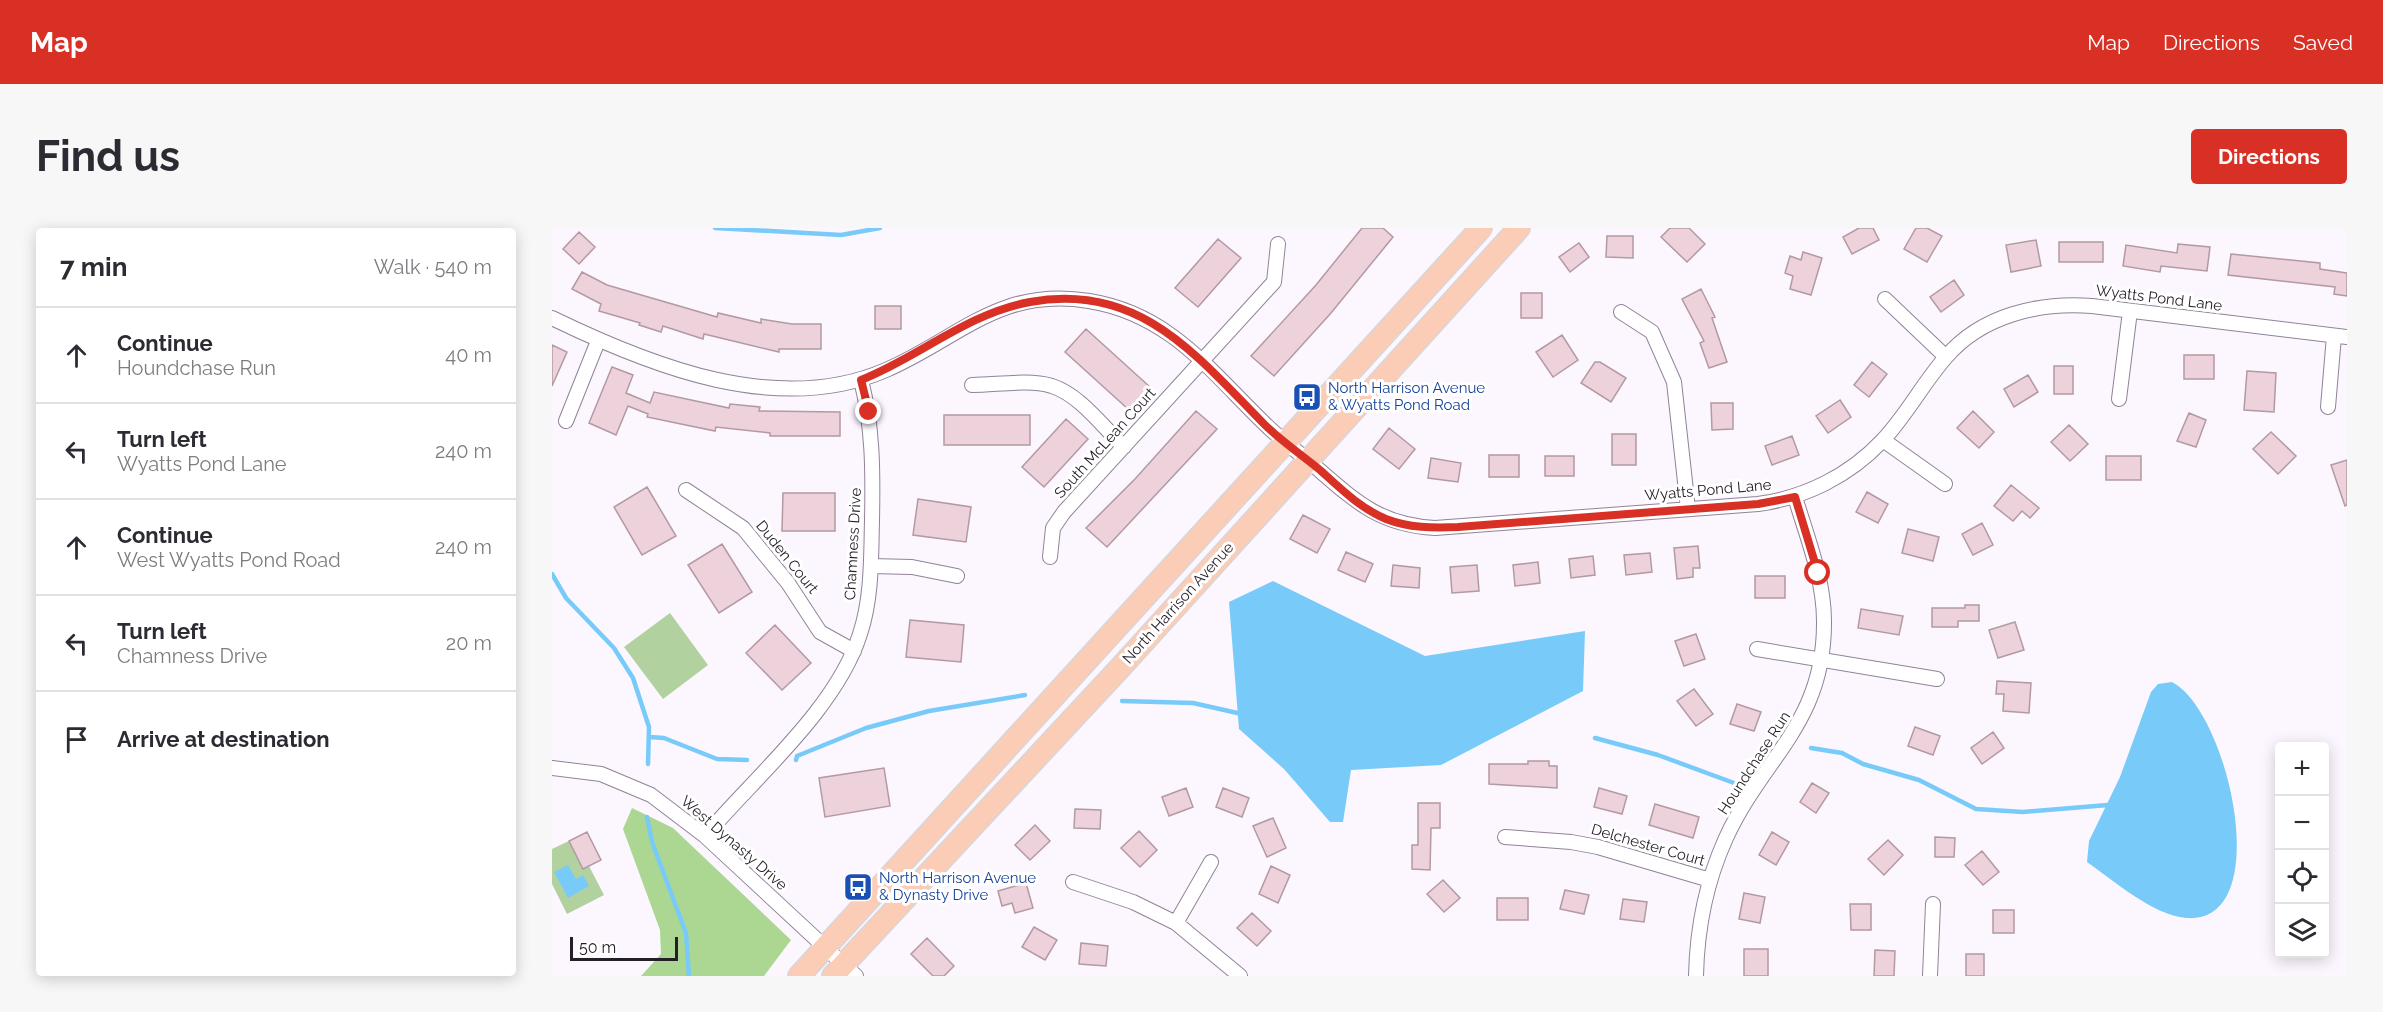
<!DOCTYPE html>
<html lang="en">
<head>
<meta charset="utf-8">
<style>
	:root { --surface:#fff; --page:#f7f7f7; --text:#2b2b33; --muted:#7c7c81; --line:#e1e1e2; --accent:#d93025 }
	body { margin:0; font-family:Raleway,sans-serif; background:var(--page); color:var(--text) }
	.controls { position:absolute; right:18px; bottom:18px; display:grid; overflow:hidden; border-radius:6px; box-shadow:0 3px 15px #0003 }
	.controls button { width:54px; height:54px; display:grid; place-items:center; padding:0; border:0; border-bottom:2px solid var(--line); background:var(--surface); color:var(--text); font:30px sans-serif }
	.scale { position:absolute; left:18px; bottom:15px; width:108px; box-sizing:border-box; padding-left:6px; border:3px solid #241e26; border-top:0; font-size:16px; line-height:21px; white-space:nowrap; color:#241e26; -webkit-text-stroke:4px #fff; paint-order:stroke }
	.stop { position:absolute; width:18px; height:18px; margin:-14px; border:4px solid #d93025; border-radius:50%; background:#fff }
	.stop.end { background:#d93025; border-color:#fff; box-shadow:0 2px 6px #0008 }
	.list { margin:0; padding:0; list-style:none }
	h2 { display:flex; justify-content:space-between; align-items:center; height:78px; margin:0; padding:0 24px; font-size:26px }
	h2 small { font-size:20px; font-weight:400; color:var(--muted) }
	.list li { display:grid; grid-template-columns:39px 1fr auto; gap:18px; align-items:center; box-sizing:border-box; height:96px; padding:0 24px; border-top:2px solid var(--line) }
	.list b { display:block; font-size:22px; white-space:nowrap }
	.list p { margin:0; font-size:20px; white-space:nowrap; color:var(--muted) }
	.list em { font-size:20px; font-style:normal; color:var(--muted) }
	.icon { flex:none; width:33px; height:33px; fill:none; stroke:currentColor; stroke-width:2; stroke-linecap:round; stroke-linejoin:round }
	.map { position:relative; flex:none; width:1795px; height:748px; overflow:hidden; border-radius:6px }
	header { display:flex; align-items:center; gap:36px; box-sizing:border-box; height:84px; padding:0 30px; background:var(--accent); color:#fff }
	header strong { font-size:28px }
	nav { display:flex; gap:33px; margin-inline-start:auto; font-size:21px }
	.intro { display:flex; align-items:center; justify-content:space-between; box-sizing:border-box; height:144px; padding:0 36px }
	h1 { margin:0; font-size:42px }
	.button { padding:15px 27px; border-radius:6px; background:var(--accent); color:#fff; font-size:21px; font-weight:700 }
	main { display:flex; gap:36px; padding:0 36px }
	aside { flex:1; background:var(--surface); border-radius:6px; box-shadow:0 3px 15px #0003 }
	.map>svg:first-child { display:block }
	.green { fill:#b1d19f }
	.forest { fill:#abd792 }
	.water { fill:#78cbf8 }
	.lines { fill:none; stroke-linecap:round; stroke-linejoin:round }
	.stream { stroke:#78cbf8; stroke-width:4.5 }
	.building { fill:#eed2db; stroke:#b399a1; stroke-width:1.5 }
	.street-casing { stroke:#918397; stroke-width:16 }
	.primary-casing { stroke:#d8d6d8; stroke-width:24 }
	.street { stroke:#fff; stroke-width:14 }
	.primary { stroke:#fbccb6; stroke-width:21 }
	.route { stroke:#d93025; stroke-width:8 }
	.labels { text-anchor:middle; stroke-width:6; stroke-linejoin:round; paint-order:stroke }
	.street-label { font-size:15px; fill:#241e26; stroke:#fff }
	.transit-label { font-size:15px; fill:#164399; stroke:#fff; text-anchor:start }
</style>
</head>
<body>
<header>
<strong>Map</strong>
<nav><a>Map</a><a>Directions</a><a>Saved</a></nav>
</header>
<div class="intro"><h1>Find us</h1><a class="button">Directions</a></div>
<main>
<aside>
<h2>7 min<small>Walk · 540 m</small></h2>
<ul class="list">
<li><svg class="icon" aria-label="ahead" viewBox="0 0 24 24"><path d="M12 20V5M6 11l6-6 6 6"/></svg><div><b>Continue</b><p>Houndchase Run</p></div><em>40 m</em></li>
<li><svg class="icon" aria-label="left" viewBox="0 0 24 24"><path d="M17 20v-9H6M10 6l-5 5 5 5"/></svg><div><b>Turn left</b><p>Wyatts Pond Lane</p></div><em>240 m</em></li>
<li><svg class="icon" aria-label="ahead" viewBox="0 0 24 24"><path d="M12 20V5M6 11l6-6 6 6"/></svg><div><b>Continue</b><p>West Wyatts Pond Road</p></div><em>240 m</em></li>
<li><svg class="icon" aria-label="left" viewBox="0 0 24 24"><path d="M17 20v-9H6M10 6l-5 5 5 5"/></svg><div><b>Turn left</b><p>Chamness Drive</p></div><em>20 m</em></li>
<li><svg class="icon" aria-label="arrive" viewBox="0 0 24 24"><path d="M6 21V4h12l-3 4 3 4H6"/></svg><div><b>Arrive at destination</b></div></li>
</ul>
</aside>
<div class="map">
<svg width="1795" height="748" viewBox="0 0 1795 748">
	<rect width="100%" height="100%" fill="#fcf6ff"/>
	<path class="green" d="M118,385L156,437L111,471L72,419Z
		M17,613L31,641L37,638L52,667L15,686L0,656V621Z"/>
	<path class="forest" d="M80,580L121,600L239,712L212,748H89L109,726L108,702L71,601Z"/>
	<path class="water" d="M721,353L873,428L1033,403L1031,463L889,537L799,542L791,594H778L732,541L687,501L677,374Z
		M1620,454C1677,483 1725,697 1634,690C1601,687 1562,653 1535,634L1537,613L1568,549L1599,464L1606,456Z
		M16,637L24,651L31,647L37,658L16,670L2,644Z"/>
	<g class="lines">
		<path class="stream" d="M163,0L289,7L328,0
			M0,346L14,370L62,420L81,450L97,499L96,536
			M570,473L641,475L690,486
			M98,509L112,510L165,531L195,532
			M1043,510L1106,527L1182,555
			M1259,520L1290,525L1311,536L1367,552L1424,581L1471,584L1556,577L1560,579
			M244,532L245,528L314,500L377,483L473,467
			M95,589L100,614L134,705L137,748"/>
	</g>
	<path class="building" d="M810,0H831L841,9L779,85L722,148L699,128L764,57Z
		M1118,0H1137L1153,16L1135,34L1109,9Z
		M1307,0H1321L1327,12L1300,26L1291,9Z
		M1364,0H1375L1390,8L1375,34L1352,21Z
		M27,4L43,19L27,36L11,21Z
		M1055,8H1081V30L1054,29Z
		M666,11L689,30L646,79L623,60Z
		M1484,12L1489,38L1459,44L1454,17Z
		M1507,14H1551V34H1507Z
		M1027,15L1037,29L1018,44L1007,29Z
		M1626,16L1658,19L1655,43L1609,38L1608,44L1571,38L1574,17L1625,25Z
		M1251,24L1270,30L1259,67L1238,61L1241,48L1233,45L1238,28L1249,32Z
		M1679,26L1768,35V41L1795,45V68L1782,66L1783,59L1676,47Z
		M30,44L55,57L165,89L166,85L209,95V91L240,96H269V121H227V124L152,106L151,111L111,98L109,104L87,97L88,95L47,83L49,76L20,61Z
		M1402,52L1412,67L1389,84L1378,69Z
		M1149,61L1163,89L1160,90L1175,134L1157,140L1148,115L1152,113L1130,71Z
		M969,65H990V90H969Z
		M323,78H349V101H323Z
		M534,101L598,159L577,182L513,124Z
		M1010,107L1026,132L1001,149L984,124Z
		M0,117L15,124L0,158Z
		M1632,127H1662V151H1632Z
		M1043,134H1048L1074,150L1059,174L1029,155Z
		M1320,134L1335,146L1317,169L1302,157Z
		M1502,138H1521V166H1502Z
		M60,139L81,147L74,165L98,175L102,164L177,180L178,176L208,179L207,183L288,184V208H218V205L164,199L163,203L95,189L96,186L76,178L64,207L37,195Z
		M1695,143L1724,145L1722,184L1692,182Z
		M1476,147L1486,164L1462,179L1452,161Z
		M1288,172L1299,189L1276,205L1264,188Z
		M1159,175H1181V201L1160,202Z
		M644,183L665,201L555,319L534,300L583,251Z
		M1421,183L1442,204L1427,220L1405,200Z
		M1637,185L1654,192L1644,219L1625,213Z
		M392,187H478V217H392Z
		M514,191L536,211L492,259L470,239Z
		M1517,197L1536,216L1518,233L1499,214Z
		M837,200L863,221L847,241L821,221Z
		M1719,204L1744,228L1726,246L1701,221Z
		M1060,206H1084V237H1060Z
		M1240,208L1247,227L1220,237L1213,218Z
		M937,227H967V249H937Z
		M993,228H1022V248H993Z
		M1554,228H1589V252H1554Z
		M879,230L909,235L906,254L876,250Z
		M1795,232V277L1793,278L1779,237Z
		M1459,257L1487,280L1478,290L1470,283L1461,293L1442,278Z
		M95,259L124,308L90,327L62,279Z
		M1315,264L1336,276L1326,295L1304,284Z
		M231,265H283V303H230Z
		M366,271L419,279L414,314L361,307Z
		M751,287L778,301L765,325L738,311Z
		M1430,295L1441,317L1421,327L1410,306Z
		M1356,301L1387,309L1381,333L1350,325Z
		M170,316L200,364L167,385L136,337Z
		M1146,318L1148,340H1141V349L1125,351L1122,320Z
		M794,324L821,336L813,354L786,342Z
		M1098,325L1100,344L1074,347L1072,327Z
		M1041,328L1043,347L1019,350L1017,331Z
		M986,334L988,355L963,358L961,337Z
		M841,337L868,340L867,360L839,358Z
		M925,337L927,363L900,365L898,339Z
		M1203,348H1233V370H1203Z
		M1413,377H1427V393H1406V399H1380V380H1413Z
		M1309,381L1351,388L1347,407L1306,400Z
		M358,392L412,397L409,434L354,429Z
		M1463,394L1472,422L1446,430L1437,402Z
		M223,397L259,435L230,462L194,425Z
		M1144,406L1153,431L1132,438L1123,413Z
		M1445,453L1479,455L1477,485L1451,483L1452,466H1444Z
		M1142,461L1161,486L1144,498L1125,473Z
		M1185,476L1209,484L1202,503L1178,496Z
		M1363,499L1388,508L1381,527L1356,518Z
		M1441,504L1452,520L1430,536L1419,520Z
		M976,533H997V538H1005V560L937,556V536H976Z
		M332,540L338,578L273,589L267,550Z
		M1260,555L1277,565L1264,585L1248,574Z
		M634,560L641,579L617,588L610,569Z
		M671,560L697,570L690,589L664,579Z
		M1047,560L1075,568L1070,586L1042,579Z
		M866,575H888V600H879L878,642L860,641V617H866Z
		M1103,576L1147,589L1141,610L1097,597Z
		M523,581L549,582L548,601L522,600Z
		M721,590L734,620L715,629L701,598Z
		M483,597L498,613L478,632L463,617Z
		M587,603L605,622L588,639L569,620Z
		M35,604L49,632L31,641L17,613Z
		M1220,604L1237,614L1224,637L1207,627Z
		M1383,609L1403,610L1402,629H1383Z
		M1336,612L1351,627L1332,647L1316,631Z
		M1430,623L1447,644L1431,657L1413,637Z
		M719,638L738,647L726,675L707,666Z
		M891,652L908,670L892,684L875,666Z
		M474,655L481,680L463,685L460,675L450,678L446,663Z
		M1013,662L1037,667L1032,686L1008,681Z
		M1192,665L1213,669L1208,695L1187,691Z
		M945,670H976V692H945Z
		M1071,671L1095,674L1092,694L1068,691Z
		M1298,676H1319V702H1299Z
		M1441,682H1462V705H1441Z
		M700,685L719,703L705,718L685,700Z
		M482,699L505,712L493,732L470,719Z
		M375,710L402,738L392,748H381L359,726Z
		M529,715L556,718L554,738L527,736Z
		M1192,721H1216V748H1192Z
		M1323,722L1343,723L1342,748H1322Z
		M1414,726H1432V748H1414Z"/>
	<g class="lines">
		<g class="street-casing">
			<path id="street" d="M1333,71L1394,129
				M1069,84L1100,104L1122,154L1136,281
				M0,90C99,138 226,189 334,142C406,111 448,58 537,73C618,86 658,143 713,196C729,212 749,226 766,241C805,275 829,297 883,300L1206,276C1252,270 1297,248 1330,213C1354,188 1371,155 1394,129C1430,87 1487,74 1540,78L1795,109
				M420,157C445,157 475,151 500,158C528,167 551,199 572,219
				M1567,171L1578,83
				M1776,179L1782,108
				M14,193L46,113
				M1331,212L1393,256
				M134,262L191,300L236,355L268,404L302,423
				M498,329L501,300L512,284L722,54L726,16
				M319,338L360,339L405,348
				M1205,421L1385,451
				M0,540L49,546L99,567L153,608L304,748
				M153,608C203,549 285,480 308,406C320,370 319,330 320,293C321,244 321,199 309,152
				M953,609L1019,614L1046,619L1158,652
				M521,654L581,674L624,695L688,748
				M624,695L659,634
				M1144,748C1145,701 1154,654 1174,610C1211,529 1273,495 1272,393C1272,351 1255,309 1243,269
				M1378,748L1381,676"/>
		</g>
		<g class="primary-casing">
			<path id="primary" d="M247,748L929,0
				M281,748L567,441L967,0"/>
		</g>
		<use href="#street" class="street"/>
		<use href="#primary" class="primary"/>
	</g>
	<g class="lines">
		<path class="route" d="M317,184L309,152C367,129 416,85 478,74C587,54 644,127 712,196C729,213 750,227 768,242C789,261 808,280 834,291C857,300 881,300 906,299L1206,276L1243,269L1266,345"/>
	</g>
	<defs>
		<g id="bus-square" transform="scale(1.5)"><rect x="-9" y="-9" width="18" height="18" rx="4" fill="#1a4fb4" stroke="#fff"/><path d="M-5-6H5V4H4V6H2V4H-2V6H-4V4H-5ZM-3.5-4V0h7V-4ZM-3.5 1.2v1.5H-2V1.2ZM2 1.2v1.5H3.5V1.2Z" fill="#fff"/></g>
	</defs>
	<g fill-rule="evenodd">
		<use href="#bus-square" x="755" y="169"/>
		<use href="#bus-square" x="306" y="659"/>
	</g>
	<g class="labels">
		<g class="street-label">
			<text transform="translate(1607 70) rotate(7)" y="5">Wyatts Pond Lane</text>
			<text transform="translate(553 215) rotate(-48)" y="5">South McLean Court</text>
			<text transform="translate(1156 262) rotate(-5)" y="5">Wyatts Pond Lane</text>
			<text transform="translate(301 316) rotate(-87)" y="5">Chamness Drive</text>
			<text transform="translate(235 329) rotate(51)" y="5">Duden Court</text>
			<text transform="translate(626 375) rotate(-48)" y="5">North Harrison Avenue</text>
			<text transform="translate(1202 535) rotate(-57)" y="5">Houndchase Run</text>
			<text transform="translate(182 615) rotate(41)" y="5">West Dynasty Drive</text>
			<text transform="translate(1096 617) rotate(16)" y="5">Delchester Court</text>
		</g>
		<g class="transit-label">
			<text x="776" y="165">North Harrison Avenue<tspan x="776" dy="17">&amp; Wyatts Pond Road</tspan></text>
			<text x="327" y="655">North Harrison Avenue<tspan x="327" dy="17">&amp; Dynasty Drive</tspan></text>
		</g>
	</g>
</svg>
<div class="controls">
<button>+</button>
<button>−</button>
<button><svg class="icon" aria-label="locate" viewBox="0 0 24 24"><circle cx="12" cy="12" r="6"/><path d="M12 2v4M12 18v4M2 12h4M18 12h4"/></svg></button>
<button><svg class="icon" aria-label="layers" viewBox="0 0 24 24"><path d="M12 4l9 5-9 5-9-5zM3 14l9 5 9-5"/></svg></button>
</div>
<div class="scale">50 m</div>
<div class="stop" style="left:1266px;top:345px"></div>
<div class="stop end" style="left:317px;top:184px"></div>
</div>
</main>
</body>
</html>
